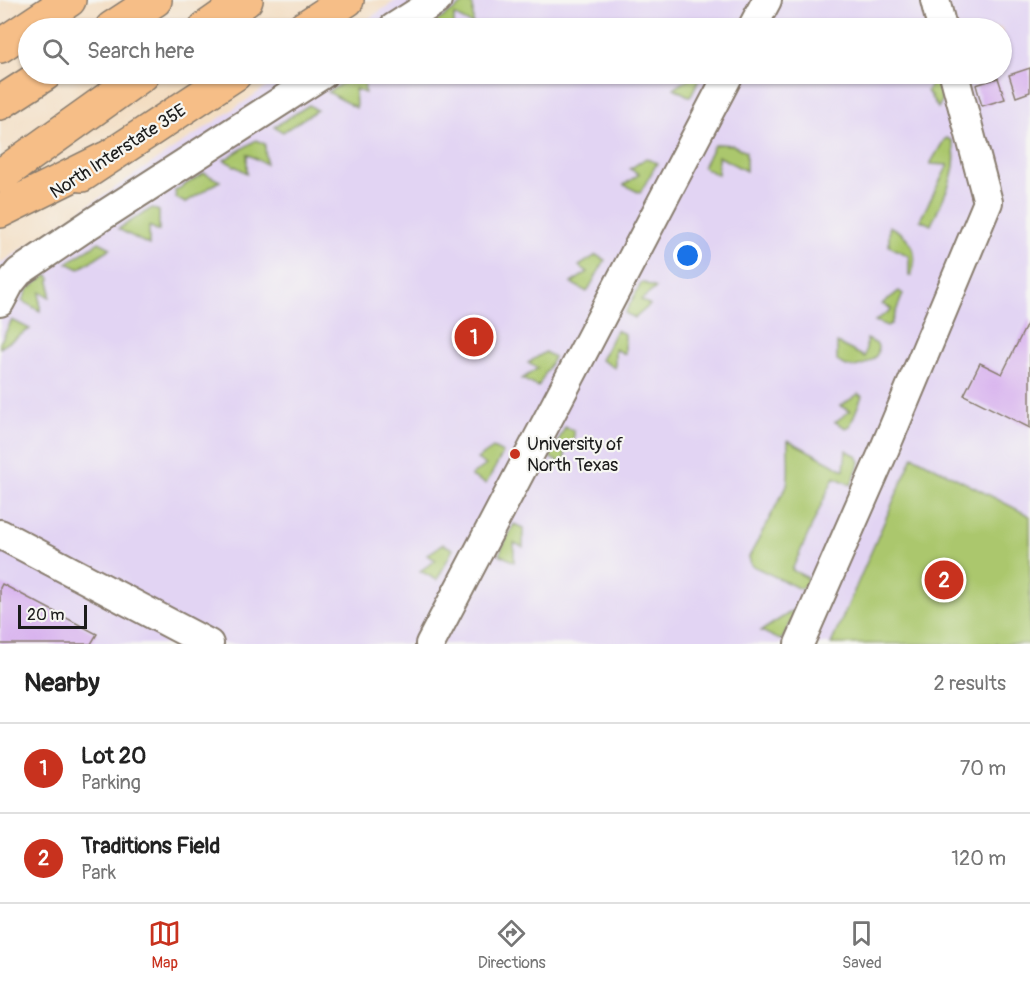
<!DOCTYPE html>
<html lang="en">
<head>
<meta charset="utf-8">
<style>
	:root { --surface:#fff; --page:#f6f6f6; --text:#222; --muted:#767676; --line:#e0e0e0; --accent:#c8321e }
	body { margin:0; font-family:Pangolin,sans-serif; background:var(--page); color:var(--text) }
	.scale { position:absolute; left:18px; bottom:15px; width:69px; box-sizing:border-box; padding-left:6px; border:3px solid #1c1c1c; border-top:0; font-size:16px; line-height:21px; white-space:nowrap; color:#1c1c1c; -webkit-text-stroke:4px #f6f6f2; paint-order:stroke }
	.you { position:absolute; left:688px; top:256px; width:21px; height:21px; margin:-15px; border:4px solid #fff; border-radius:50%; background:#1a73e8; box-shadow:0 0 0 9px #1a73e833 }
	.badge { display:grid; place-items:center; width:39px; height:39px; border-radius:50%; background:var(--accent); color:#fff; font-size:20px; font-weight:700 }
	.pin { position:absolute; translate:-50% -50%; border:3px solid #fff; box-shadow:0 2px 6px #0006 }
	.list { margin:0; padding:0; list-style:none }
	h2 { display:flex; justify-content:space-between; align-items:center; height:78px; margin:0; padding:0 24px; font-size:26px }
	h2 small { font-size:20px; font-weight:400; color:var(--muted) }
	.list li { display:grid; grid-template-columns:39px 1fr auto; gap:18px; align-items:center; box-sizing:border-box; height:90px; padding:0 24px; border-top:2px solid var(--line) }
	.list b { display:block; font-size:22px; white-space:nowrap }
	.list p { margin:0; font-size:20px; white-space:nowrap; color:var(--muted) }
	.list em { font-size:20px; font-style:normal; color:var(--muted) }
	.icon { flex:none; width:33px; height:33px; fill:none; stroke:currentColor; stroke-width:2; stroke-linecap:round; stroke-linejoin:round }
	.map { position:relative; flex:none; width:1030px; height:644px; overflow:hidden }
	.search { position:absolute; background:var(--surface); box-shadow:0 2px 4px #0004; left:18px; right:18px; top:18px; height:66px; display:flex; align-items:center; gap:15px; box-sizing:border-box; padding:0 21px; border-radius:33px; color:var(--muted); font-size:22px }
	.sheet { height:258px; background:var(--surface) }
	nav { display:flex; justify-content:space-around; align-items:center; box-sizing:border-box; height:84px; border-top:2px solid var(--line); background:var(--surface); font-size:16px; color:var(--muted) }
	nav a { display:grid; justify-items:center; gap:3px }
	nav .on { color:var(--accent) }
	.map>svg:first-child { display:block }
	.built { fill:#e2d4f3 }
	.green { fill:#abc76d; stroke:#647244; stroke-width:1.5 }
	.building { fill:#d7b0ee }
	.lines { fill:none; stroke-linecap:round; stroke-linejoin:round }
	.minor-casing { stroke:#887c6e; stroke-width:32 }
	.major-casing { stroke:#887c6e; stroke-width:36 }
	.highway-casing { stroke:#887c6e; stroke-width:36 }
	.minor { stroke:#fff; stroke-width:28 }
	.major { stroke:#f6be87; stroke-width:33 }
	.highway { stroke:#f6be87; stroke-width:33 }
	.poi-dot { fill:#c8321e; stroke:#f6f6f2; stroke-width:2 }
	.labels { text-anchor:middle; stroke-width:4.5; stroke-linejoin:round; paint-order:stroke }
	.street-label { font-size:18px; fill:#1c1c1c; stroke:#f6f6f2 }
	.poi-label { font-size:18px; fill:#1c1c1c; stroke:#f6f6f2; text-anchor:start }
</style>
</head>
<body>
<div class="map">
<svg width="1030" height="644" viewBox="0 0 1030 644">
	<rect width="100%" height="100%" fill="#f6f6f2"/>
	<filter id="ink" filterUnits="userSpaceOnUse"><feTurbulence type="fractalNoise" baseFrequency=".0167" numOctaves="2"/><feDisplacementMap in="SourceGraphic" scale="12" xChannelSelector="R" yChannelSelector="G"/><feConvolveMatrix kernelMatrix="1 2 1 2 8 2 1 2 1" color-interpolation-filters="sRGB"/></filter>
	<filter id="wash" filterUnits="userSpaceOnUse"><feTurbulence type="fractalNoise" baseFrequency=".008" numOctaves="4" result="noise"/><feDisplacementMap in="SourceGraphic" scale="24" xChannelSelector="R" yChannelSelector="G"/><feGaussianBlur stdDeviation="1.35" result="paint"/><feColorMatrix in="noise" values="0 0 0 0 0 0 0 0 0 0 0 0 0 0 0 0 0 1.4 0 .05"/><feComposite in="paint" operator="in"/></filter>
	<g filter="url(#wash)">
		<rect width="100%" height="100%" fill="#f3dcbf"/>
		<path class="built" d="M397,0H1030V644H0V264L286,74H1002V28H354Z"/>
		<path class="green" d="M466,2L473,5V25L454,15V28H443L436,25V22Z
			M357,74H364L365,93L355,89L356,108L328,92Z
			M683,74H702L690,97L674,88L690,78Z
			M927,74H935L942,101L938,108L927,91L932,82Z
			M309,105L317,110L283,132L274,127Z
			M947,138L952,141C962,169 942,199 931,225L920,220L948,165L930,164L944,140Z
			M256,140L265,144L266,164L247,154V173L224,160Z
			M720,144L733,145L746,152V171L718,156V175L703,167L714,145Z
			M646,158L657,163L640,193L624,185L639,174L630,169Z
			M204,173L220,181L185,203L176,198L175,191Z
			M152,208L159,211V231L149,226V245L118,229Z
			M889,226C912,237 920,251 911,276H909V256L889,246Z
			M99,242L111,248L79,269L67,263Z
			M596,255L605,260L587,292L571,283L588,272L579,266Z
			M47,275L50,277V297L40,292V311L22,301L28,289Z
			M642,282L656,288L641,300L650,305L635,318L625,313Z
			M899,291L903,294L891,324L887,326L875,321L892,309L882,304Z
			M12,320L30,329L0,348V343Z
			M616,330L625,334V354L615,349V368L601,360Z
			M867,339L877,344C883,358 863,367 851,367C846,366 841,364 837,361V343L865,357Z
			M545,352L554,357L538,387L522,379L538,368L528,363Z
			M858,394L862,396L850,426L846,428L835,422L850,411L841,406Z
			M565,427L574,431V450L565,446V465L550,458Z
			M788,440L844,470L846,450L857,456L860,462L851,485L834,477L792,570L808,578L805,587L800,589L751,565L749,557L787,485C790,470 787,455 788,440Z
			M493,448L503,453L486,484L471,476L486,465L477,459Z
			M913,456L1030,516V644H831Z
			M514,524L523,528V547L514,543V562L499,554Z
			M443,544L453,549L437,580L420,571L436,560L427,555Z
			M794,610L795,613L783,638L780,640L761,631Z"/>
		<g id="blocks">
			<path class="building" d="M1030,68V92L1016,97L1009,75Z
				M998,78L1005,99L982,106L976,85Z
				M1030,318V428L964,395L980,363L1002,374Z
				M2,584L97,634L91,644H0V588Z"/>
		</g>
	</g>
	<g filter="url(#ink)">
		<use href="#blocks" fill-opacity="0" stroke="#887c6e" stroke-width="1.5"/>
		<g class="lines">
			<g class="minor-casing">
				<path id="minor" d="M935,0L942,28
					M393,28L437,0
					M752,28L767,0
					M0,302L10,283L19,272L90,224L323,74
					M0,534L209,644
					M430,644L729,74
					M799,644L882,455L988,202L954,74"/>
			</g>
			<g class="major-casing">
				<path id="major" d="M304,28L347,0
					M82,175L235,74"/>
			</g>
			<g class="highway-casing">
				<path id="highway" d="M112,28L155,0
					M206,28L246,0
					M0,46L69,0
					M0,103L45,74
					M0,176L143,74
					M0,211L105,159"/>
			</g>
			<use href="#minor" class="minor"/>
			<use href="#major" class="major"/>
			<use href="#highway" class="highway"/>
		</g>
	</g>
	<circle class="poi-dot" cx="515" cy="454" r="6"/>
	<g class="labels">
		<g class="street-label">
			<text transform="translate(118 151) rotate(-33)" y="6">North Interstate 35E</text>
		</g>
		<g class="poi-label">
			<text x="527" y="450">University of<tspan x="527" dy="21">North Texas</tspan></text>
		</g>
	</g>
</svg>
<div class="scale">20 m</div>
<div class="you"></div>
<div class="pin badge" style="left:474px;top:337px">1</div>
<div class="pin badge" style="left:944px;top:580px">2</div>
<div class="search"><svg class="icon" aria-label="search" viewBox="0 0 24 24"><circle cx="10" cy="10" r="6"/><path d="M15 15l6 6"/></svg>Search here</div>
</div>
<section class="sheet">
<h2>Nearby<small>2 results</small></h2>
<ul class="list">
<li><span class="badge">1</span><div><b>Lot 20</b><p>Parking</p></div><em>70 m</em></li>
<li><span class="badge">2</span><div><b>Traditions Field</b><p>Park</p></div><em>120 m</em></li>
</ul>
</section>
<nav>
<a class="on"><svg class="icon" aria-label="map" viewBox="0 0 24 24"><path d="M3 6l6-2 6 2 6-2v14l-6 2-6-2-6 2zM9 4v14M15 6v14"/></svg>Map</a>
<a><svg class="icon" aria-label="directions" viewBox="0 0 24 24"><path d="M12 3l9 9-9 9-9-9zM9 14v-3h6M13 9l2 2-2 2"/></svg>Directions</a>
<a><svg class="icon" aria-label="saved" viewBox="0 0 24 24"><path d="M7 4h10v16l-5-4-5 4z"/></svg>Saved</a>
</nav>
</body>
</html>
